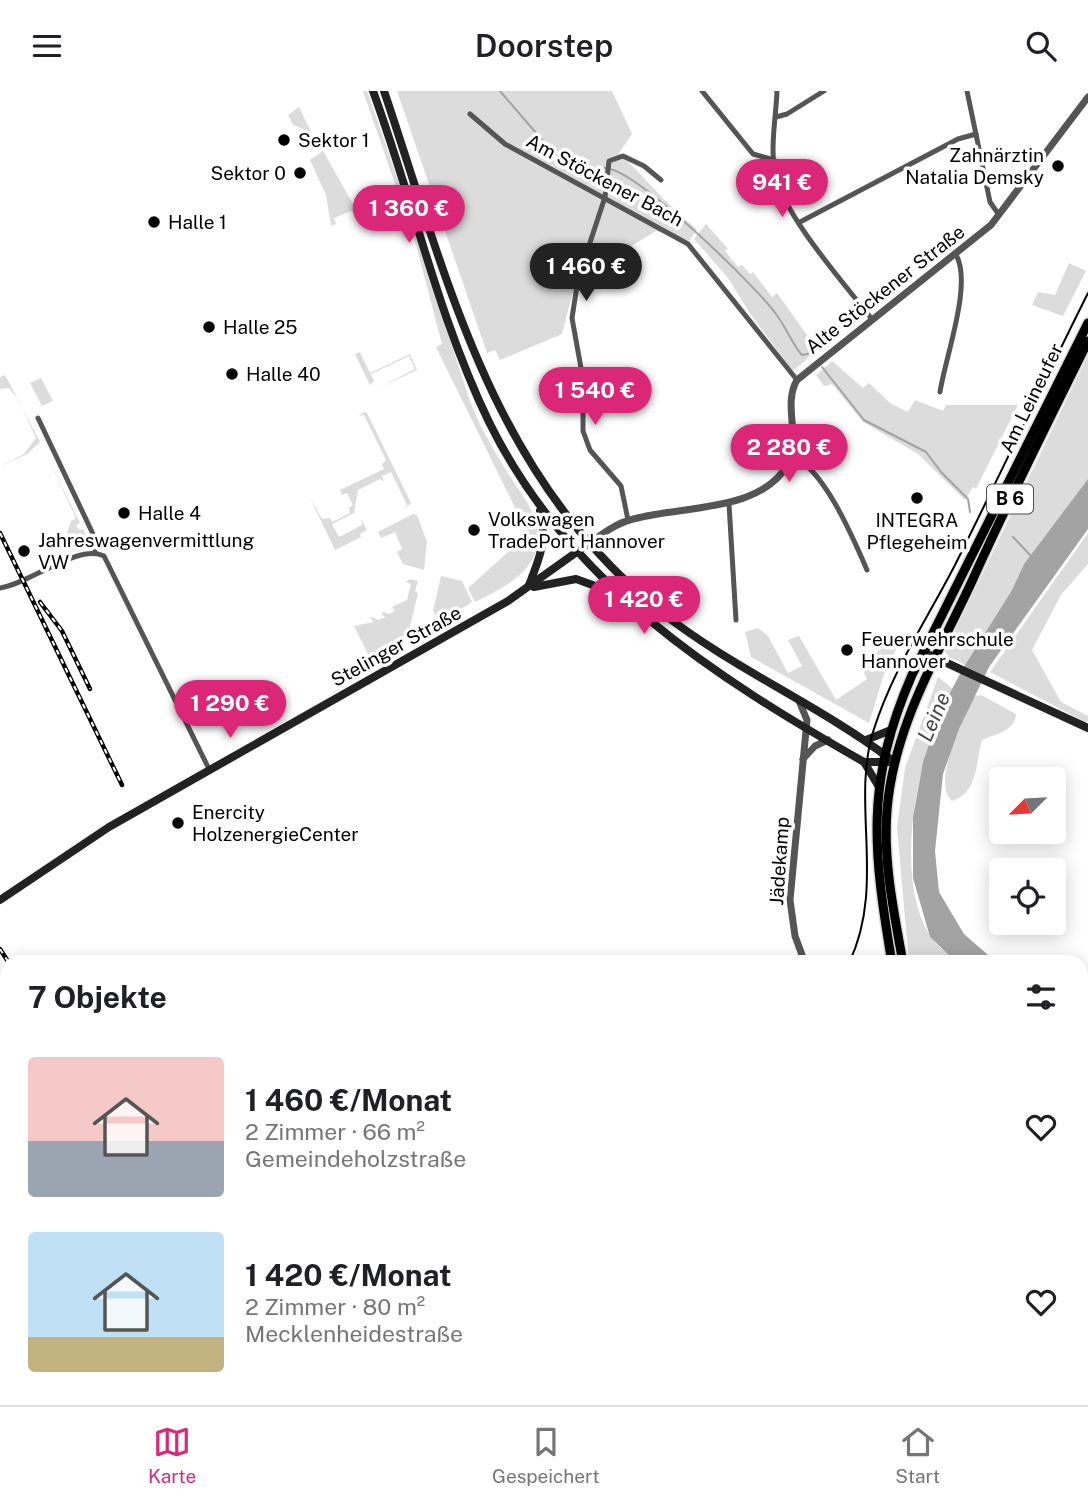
<!DOCTYPE html>
<html lang="de">
<head>
<meta charset="utf-8">
<style>
	body { margin:0; font-family:"Public Sans",sans-serif; background:#f6f6f6; color:#202124; height:100vh; display:flex; flex-direction:column; font-size:26px; white-space:nowrap }
	* { box-sizing:border-box; margin:0 }
	p { font-size:23px; color:#757577 }
	.icon { flex:none; width:38px; height:38px; fill:none; stroke:currentColor; stroke-width:2; stroke-linecap:round; stroke-linejoin:round }
	.map { position:relative; flex:1; overflow:hidden }
	.panel { position:absolute; left:0px; top:864px; width:1088px; height:450px; display:flex; flex-direction:column; background:#fff; border-radius:21px 21px 0 0; box-shadow:0 4px 18px #0003 }
	.panel>* { flex:none }
	.needle { width:46px; rotate:246deg }
	.buttons { position:absolute; left:989px; top:676px; display:grid; gap:14px }
	.buttons a { display:grid; place-items:center; width:77px; height:77px; border-radius:7px; background:#fff; box-shadow:0 4px 18px #0003; font-size:35px }
	.price { position:absolute; translate:-50% -60px; padding:0 16px; border-radius:24px; background:#db2777; color:#fff; font-size:23px; line-height:46px; filter:drop-shadow(0 2px 4px #0008) }
	.price::after { content:''; position:absolute; left:50%; top:42px; width:21px; height:16px; margin-left:-10px; background:inherit; clip-path:polygon(0 0,100% 0,50% 100%) }
	.price.active { background:#222; color:#fff }
	ul { padding:0; list-style:none }
	li { display:flex; align-items:center; gap:21px; height:175px; padding:0 28px }
	li span { display:grid; place-items:center; flex:none; width:196px; height:140px; border-radius:7px; color:#555 }
	li>.icon { margin-inline-start:auto }
	span .icon { width:84px; height:84px; fill:#fffc; stroke-width:1 }
	li b { font-size:30px }
	h2 { display:flex; justify-content:space-between; align-items:center; height:84px; padding:0 28px; font-size:30px }
	header { display:flex; justify-content:space-between; align-items:center; height:91px; padding:0 28px; background:#fff; font-size:32px; font-weight:600 }
	.tab-bar { display:flex; justify-content:space-around; align-items:center; height:98px; border-top:2px solid #e0e0e0; background:#fff; font-size:19px; color:#757577 }
	.tab-bar a { display:grid; justify-items:center; gap:4px }
	.tab-bar .active { color:#db2777 }
	.map>svg:first-child { display:block }
</style>
</head>
<body>
<header><svg class="icon" aria-label="menu" viewBox="0 0 24 24"><path d="M4 6h16M4 12h16M4 18h16"/></svg>Doorstep<svg class="icon" aria-label="search" viewBox="0 0 24 24"><circle cx="10" cy="10" r="6"/><path d="M15 15l6 6"/></svg></header>
<div class="map">
<svg width="1088" height="1314" viewBox="0 0 1088 1314">
	<rect width="100%" height="100%" fill="#fff"/>
	<g fill="#dcdcdc">
		<path d="M363,0H367C403,100 435,203 468,304C477,332 494,359 509,384C520,401 536,420 538,441C541,479 505,496 475,511L468,497L528,443L436,256L442,253L416,154Z"/>
		<path d="M397,0H612L632,43L619,62C646,87 668,116 697,138L689,150L656,140L576,189L562,243L500,269L495,259L487,262Z"/>
		<path d="M299,16L318,55L305,59L300,49L303,38L293,34L288,24Z"/>
		<path d="M323,60L358,122L354,123L351,120L334,127L336,133L331,135L326,104L310,69Z"/>
		<path d="M706,133L728,158L725,160L738,176L742,174L750,183L753,181L772,206L777,202L807,244L806,246L816,260L793,280L753,227L728,187L694,148Z"/>
		<path d="M1069,172L1086,180L1063,225L1032,214L1038,201L1055,204Z"/>
		<path d="M360,261L370,282L410,263L417,279L378,297L415,278L409,265L371,283L374,290L370,294L355,263Z"/>
		<path d="M1088,264V388L1024,473L1012,499L965,574L947,565L945,560Z"/>
		<path d="M832,270L863,297L869,292L890,312L908,321L915,309L943,320L946,314H1018L976,398L973,396L965,409L918,363L863,331L832,293L824,295L816,284Z"/>
		<path d="M5,284L40,351L27,363L0,376L24,363L36,347L19,310L9,297L0,298V286Z"/>
		<path d="M41,287L53,310L42,315L30,292Z"/>
		<path d="M363,321L367,322L411,412L404,418L407,414L391,381L382,385L384,391L380,388L358,399L354,422L332,433L339,446L362,434L361,428L367,439L360,443L361,446L335,459L310,407L322,428L330,427L332,431L350,422L349,417L353,414L347,402L342,404L340,399L384,378L382,373L386,369L364,324L359,325Z"/>
		<path d="M46,363L80,432L76,434L79,439L83,438L86,444L83,452L71,460L64,452L71,430L76,427Z"/>
		<path d="M413,423L417,424L427,451L424,479L403,473L397,461L402,458L395,441L381,447L378,441Z"/>
		<path d="M1088,442V473L1061,504L1032,559L1061,611L1088,625V630L1085,631L990,581Z"/>
		<path d="M441,485L462,490L472,511L440,531L433,520Z"/>
		<path d="M410,488L418,490L415,500L418,503C407,544 412,552 373,573L354,535L374,531L370,527L373,526L378,529L385,526L381,522L384,521L389,523L395,520L392,516L407,509L411,493L406,491Z"/>
		<path d="M758,537L768,545L788,582L802,575L788,549L799,545L836,609L867,588L861,576L871,571L873,574L877,573V561L896,548L900,550L884,583L869,632L751,566L745,541Z"/>
		<path d="M938,586L952,597C919,658 891,781 930,845C937,856 948,862 957,871L909,872L897,737L905,677Z"/>
		<path d="M981,604L1016,623C1015,640 996,643 982,649C975,672 979,701 952,710C931,691 964,627 973,605Z"/>
		<path d="M1082,948H1088V1038L1082,1029Z"/>
		<path d="M0,998L7,1011V1164L0,1156Z"/>
		<path d="M1088,1041V1103L1082,1099V1052Z"/>
		<path d="M1082,1263L1088,1267V1314H1000L995,1307H1082Z"/>
		<path d="M135,1307H210L215,1314H141Z"/>
	</g>
	<g fill="#a3a3a3">
		<path d="M1088,388V438L989,576L959,638L943,683L935,760L939,801L964,843L996,871L957,872L930,846L913,787V726L923,671L941,618L965,574L1012,499L1024,473Z"/>
		<path d="M0,882L7,893V979L0,965Z"/>
		<path d="M212,1307H272L276,1314H217Z"/>
	</g>
	<g fill="none" stroke-linecap="round" stroke-linejoin="round">
		<g stroke="#a3a3a3" stroke-width="2">
			<path d="M500,0L554,63L585,78L606,77"/>
			<path d="M609,78C639,82 756,195 776,223C786,236 792,253 802,264L812,262"/>
			<path d="M822,276L864,329L926,361L941,381L968,408L970,421"/>
			<path d="M1013,446L1031,465"/>
			<path d="M1082,1303L1088,1307"/>
		</g>
		<g stroke="#dbdbdb" stroke-width="12">
			<g id="primary">
				<path d="M892,872C873,759 865,692 912,584L1088,232"/>
				<path d="M903,872C894,821 883,772 887,719C894,634 938,564 973,488C1009,408 1049,329 1088,250"/>
			</g>
		</g>
		<g stroke="#dbdbdb" stroke-width="12">
			<g id="trunk">
				<path d="M824,1307L828,1314"/>
				<path d="M877,1307L879,1314"/>
				<path d="M850,1314L852,1307"/>
				<path d="M860,1314L862,1307"/>
			</g>
		</g>
		<g stroke="#dbdbdb" stroke-width="13">
			<g id="motorway">
				<path d="M0,1164L7,1172"/>
				<path d="M0,1187L7,1195"/>
				<path d="M0,1211L7,1218"/>
				<path d="M86,1307L92,1314"/>
				<path d="M107,1307L112,1314"/>
				<path d="M127,1307L133,1314"/>
			</g>
		</g>
		<g stroke="#555" stroke-width="5">
			<path d="M702,0L753,63L774,69"/>
			<path d="M777,0C776,26 770,56 775,82C783,124 844,192 871,227"/>
			<path d="M967,0L990,111L999,124"/>
			<path d="M470,23L505,53L688,153L797,289"/>
			<path d="M776,26L787,23L824,0"/>
			<path d="M800,131L958,48L976,43"/>
			<path d="M940,301C945,267 974,190 955,162"/>
			<path d="M38,327L93,443L95,460"/>
			<path d="M791,365C823,375 854,449 867,479"/>
			<path d="M729,413L736,529"/>
			<path d="M628,429L621,395L590,359L583,340V288L572,227L578,188L605,106L609,70L623,65L644,75L661,89"/>
			<path d="M0,497C30,493 78,452 104,465L209,678"/>
		</g>
		<g stroke="#555" stroke-width="7">
			<path d="M588,453C601,444 615,433 630,429C678,414 760,423 788,373C802,349 782,314 797,289L991,134L1088,6"/>
			<path d="M799,610L807,629L790,809L795,845L805,872"/>
			<path d="M803,668L815,655L828,649"/>
			<path d="M1082,1119L1088,1123"/>
			<path d="M762,1307V1314"/>
		</g>
		<g stroke="#222" stroke-width="8">
			<path d="M373,0C413,109 438,226 489,331C568,492 713,585 864,671H888"/>
			<path d="M384,0C450,196 492,384 661,521C732,577 817,613 889,667"/>
			<path d="M529,494C539,469 548,448 540,420"/>
			<path d="M534,496L576,488L609,500"/>
			<path d="M923,561L1088,637"/>
			<path d="M866,649L891,639"/>
			<path d="M864,671L879,696"/>
			<path d="M0,809L109,736L508,510L588,453"/>
		</g>
		<use href="#primary" stroke="#000" stroke-width="9"/>
		<use href="#trunk" stroke="#000" stroke-width="9"/>
		<use href="#motorway" stroke="#000" stroke-width="10"/>
		<g stroke="#000" stroke-width="2">
			<path d="M849,872C886,795 851,714 873,641C892,580 926,530 955,474C1000,384 1043,292 1088,202"/>
			<path d="M751,1307V1314"/>
		</g>
		<g stroke="#000" stroke-width="4.5">
			<g id="rail">
				<path d="M0,442L122,694"/>
				<path d="M40,511L62,540L90,598"/>
				<path d="M0,858L9,872"/>
				<path d="M303,1307L307,1314"/>
			</g>
		</g>
		<use href="#rail" stroke="#fff" stroke-width="2" stroke-dasharray="5" stroke-linecap="butt"/>
	</g>
	<g fill="#000" stroke="#fff" stroke-width="2.5">
		<circle cx="284" cy="49" r="7"/>
		<circle cx="1058" cy="75" r="7"/>
		<circle cx="300" cy="82" r="7"/>
		<circle cx="154" cy="131" r="7"/>
		<circle cx="209" cy="236" r="7"/>
		<circle cx="232" cy="283" r="7"/>
		<circle cx="917" cy="407" r="7"/>
		<circle cx="124" cy="422" r="7"/>
		<circle cx="474" cy="439" r="7"/>
		<circle cx="24" cy="460" r="7"/>
		<circle cx="847" cy="559" r="7"/>
		<circle cx="178" cy="732" r="7"/>
	</g>
	<g text-anchor="middle" stroke-width="7" stroke-linejoin="round" paint-order="stroke">
		<rect fill="#fff" stroke="#4c4c4c" stroke-width="2" x="987" y="393.5" width="46" height="29" rx="5"/>
		<g font-size="18" font-weight="bold" fill="#000">
			<text x="1010" y="414">B 6</text>
		</g>
		<g font-size="19" fill="#000" stroke="#fff" text-anchor="start">
			<text x="298" y="56">Sektor 1</text>
			<text x="1044" y="71" text-anchor="end">Zahnärztin<tspan x="1044" dy="22">Natalia Demsky</tspan></text>
			<text x="286" y="89" text-anchor="end">Sektor 0</text>
			<text x="168" y="138">Halle 1</text>
			<text x="223" y="243">Halle 25</text>
			<text x="246" y="290">Halle 40</text>
			<text x="138" y="429">Halle 4</text>
			<text x="488" y="435">Volkswagen<tspan x="488" dy="22">TradePort Hannover</tspan></text>
			<text x="917" y="436" text-anchor="middle">INTEGRA<tspan x="917" dy="22">Pflegeheim</tspan></text>
			<text x="38" y="456">Jahreswagenvermittlung<tspan x="38" dy="22">VW</tspan></text>
			<text x="861" y="555">Feuerwehrschule<tspan x="861" dy="22">Hannover</tspan></text>
			<text x="192" y="728">Enercity<tspan x="192" dy="22">HolzenergieCenter</tspan></text>
		</g>
		<g font-size="19" fill="#000" stroke="#fff">
			<text transform="translate(605 89) rotate(28)" y="7">Am Stöckener Bach</text>
			<text transform="translate(885 198) rotate(-38)" y="7">Alte Stöckener Straße</text>
			<text transform="translate(1031 307) rotate(-64)" y="7">Am Leineufer</text>
			<text transform="translate(396 555) rotate(-29)" y="7">Stelinger Straße</text>
			<text transform="translate(779 770) rotate(-86)" y="7">Jädekamp</text>
		</g>
		<g font-size="21" font-style="italic" fill="#444" stroke="#fff">
			<text transform="translate(934 626) rotate(-67)" y="7">Leine</text>
		</g>
	</g>
</svg>
<div class="buttons">
<a><svg class="needle" viewBox="-14 -14 28 28"><path d="M0-13l5 13h-10z" fill="#e53935"/><path d="M0 13l5-13h-10z" fill="#757577"/></svg></a>
<a><svg class="icon" aria-label="locate" viewBox="0 0 24 24"><circle cx="12" cy="12" r="6"/><path d="M12 2v4M12 18v4M2 12h4M18 12h4"/></svg></a>
</div>
<b class="price" style="left:782px;top:128px">941 €</b>
<b class="price" style="left:409px;top:154px">1 360 €</b>
<b class="price active" style="left:586px;top:212px">1 460 €</b>
<b class="price" style="left:595px;top:336px">1 540 €</b>
<b class="price" style="left:789px;top:393px">2 280 €</b>
<b class="price" style="left:644px;top:545px">1 420 €</b>
<b class="price" style="left:230px;top:649px">1 290 €</b>
<section class="panel">
<h2>7 Objekte<svg class="icon" aria-label="filters" viewBox="0 0 24 24"><path d="M4 7h16M4 17h16"/><circle cx="9" cy="7" r="2"/><circle cx="15" cy="17" r="2"/></svg></h2>
<ul>
<li><span style="background:linear-gradient(#f6c9c9 60%,#9aa5b1 0)"><svg class="icon" aria-label="home" viewBox="0 0 24 24"><path d="M3 11l9-7 9 7M6 9v11h12V9"/></svg></span><div><b>1 460 €/Monat</b><p>2 Zimmer · 66 m²</p><p>Gemeindeholzstraße</p></div><svg class="icon" aria-label="heart" viewBox="0 0 24 24"><path d="M12 20l-8-8c-3-5 5-10 8-4 3-6 11-1 8 4z"/></svg></li>
<li><span style="background:linear-gradient(#bfe0f5 75%,#c2b280 0)"><svg class="icon" aria-label="home" viewBox="0 0 24 24"><path d="M3 11l9-7 9 7M6 9v11h12V9"/></svg></span><div><b>1 420 €/Monat</b><p>2 Zimmer · 80 m²</p><p>Mecklenheidestraße</p></div><svg class="icon" aria-label="heart" viewBox="0 0 24 24"><path d="M12 20l-8-8c-3-5 5-10 8-4 3-6 11-1 8 4z"/></svg></li>
</ul>
</section>
</div>
<nav class="tab-bar">
<a class="active"><svg class="icon" aria-label="map" viewBox="0 0 24 24"><path d="M3 6l6-2 6 2 6-2v14l-6 2-6-2-6 2zM9 4v14M15 6v14"/></svg>Karte</a>
<a><svg class="icon" aria-label="saved" viewBox="0 0 24 24"><path d="M7 4h10v16l-5-4-5 4z"/></svg>Gespeichert</a>
<a><svg class="icon" aria-label="home" viewBox="0 0 24 24"><path d="M3 11l9-7 9 7M6 9v11h12V9"/></svg>Start</a>
</nav>
</body>
</html>
